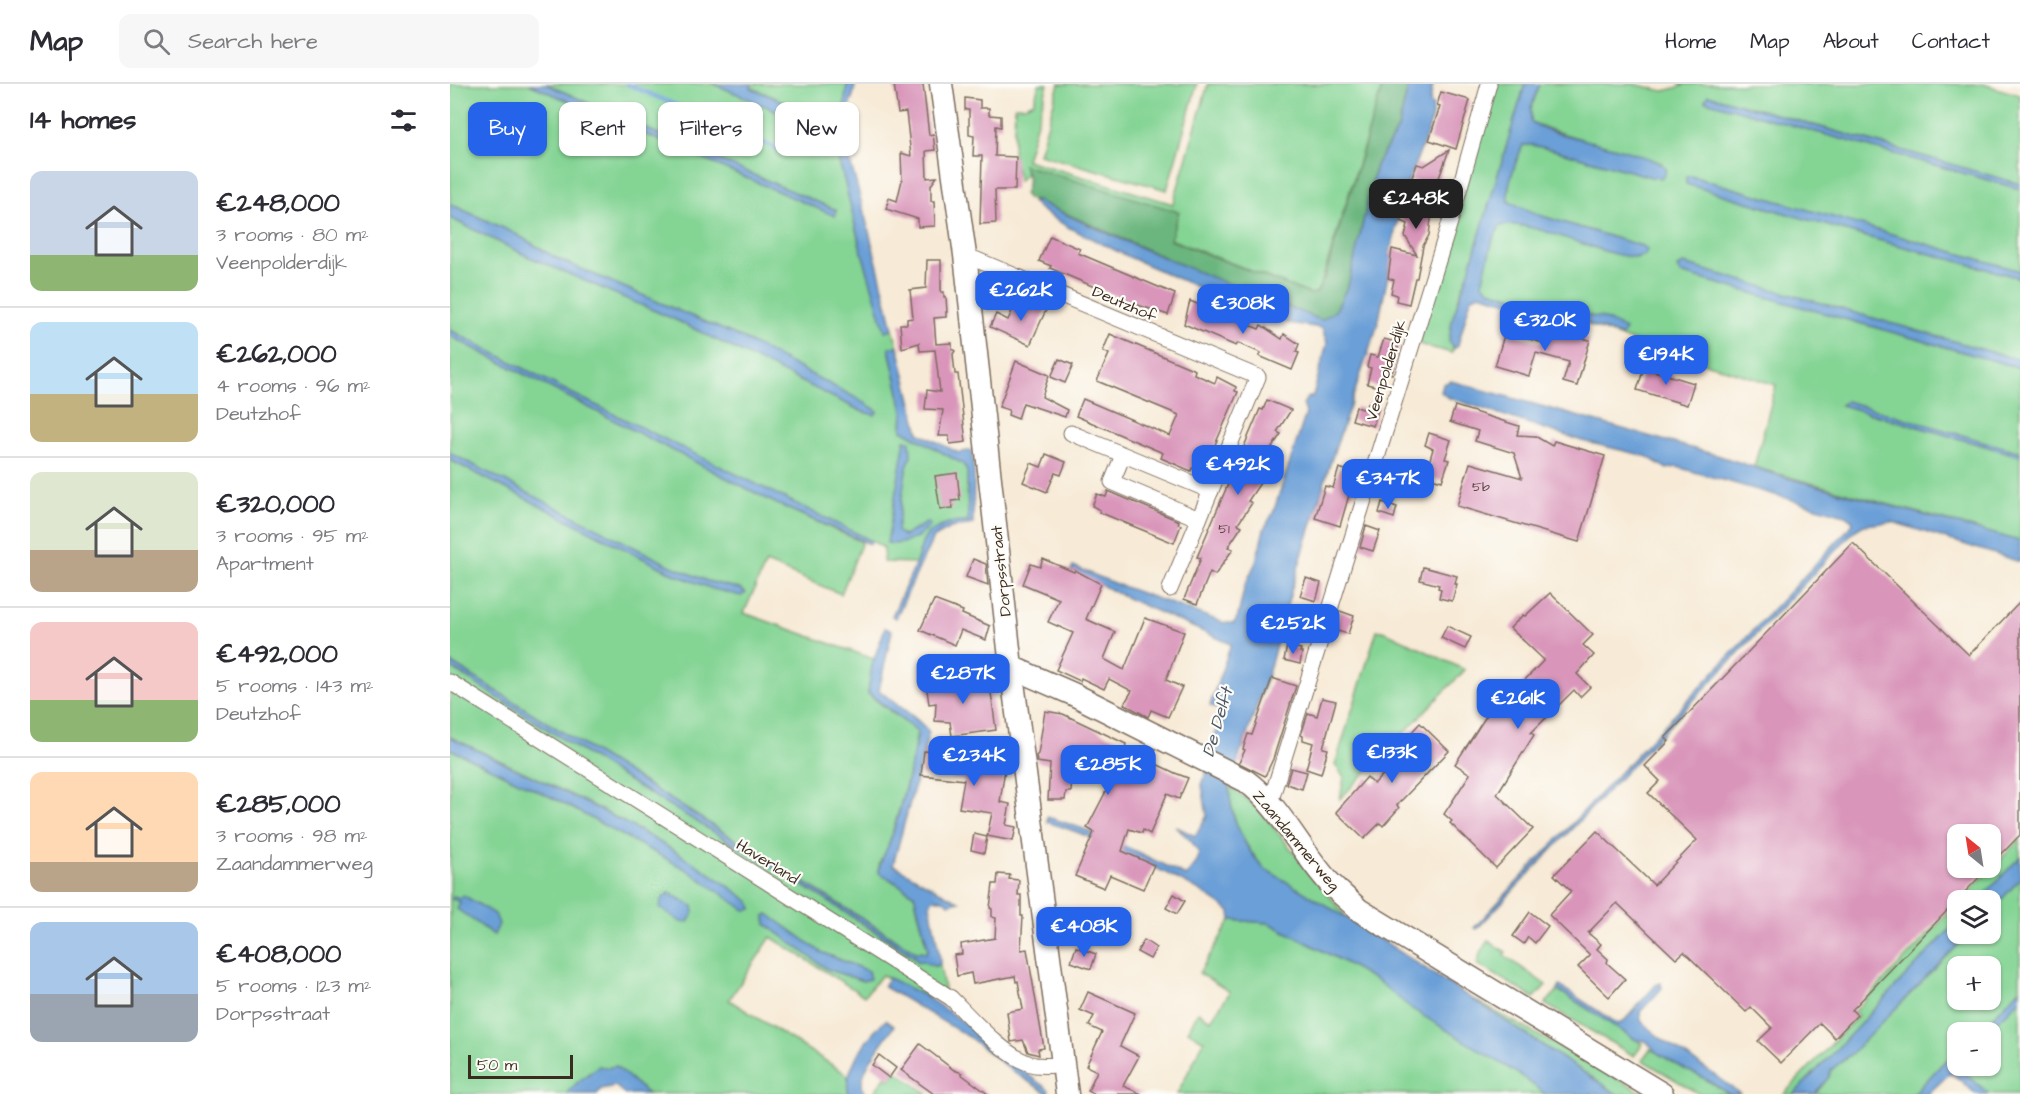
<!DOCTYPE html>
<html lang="en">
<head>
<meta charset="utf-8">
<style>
	body { margin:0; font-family:"Architects Daughter",sans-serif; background:#f7f7f7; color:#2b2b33; height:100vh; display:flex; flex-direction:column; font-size:22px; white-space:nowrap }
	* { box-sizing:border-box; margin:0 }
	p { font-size:20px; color:#7c7c81 }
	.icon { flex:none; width:33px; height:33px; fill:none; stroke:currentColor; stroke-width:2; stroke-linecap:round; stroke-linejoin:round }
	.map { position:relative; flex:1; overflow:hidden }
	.side { display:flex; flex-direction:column; background:#fff; width:450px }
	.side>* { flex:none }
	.top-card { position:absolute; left:18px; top:18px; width:570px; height:54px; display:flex; gap:12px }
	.needle { width:39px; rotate:330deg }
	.controls { position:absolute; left:1497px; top:740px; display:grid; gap:12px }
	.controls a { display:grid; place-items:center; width:54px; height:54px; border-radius:12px; background:#fff; box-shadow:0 2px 4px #0004; font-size:30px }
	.scale { position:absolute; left:18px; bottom:15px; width:105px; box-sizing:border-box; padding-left:6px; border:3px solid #3b2a1e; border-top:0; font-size:16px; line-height:21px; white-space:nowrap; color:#3b2a1e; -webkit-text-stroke:4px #fdfcf7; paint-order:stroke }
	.price { position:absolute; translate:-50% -51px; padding:0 14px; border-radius:12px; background:#2563eb; color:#fff; font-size:20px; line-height:39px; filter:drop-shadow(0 2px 3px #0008) }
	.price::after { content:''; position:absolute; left:50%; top:36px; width:18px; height:14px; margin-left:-9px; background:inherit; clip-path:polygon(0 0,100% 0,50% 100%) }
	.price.on { background:#222; color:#fff }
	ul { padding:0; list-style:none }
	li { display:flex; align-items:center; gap:18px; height:150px; padding:0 30px }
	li+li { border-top:2px solid #e1e1e2 }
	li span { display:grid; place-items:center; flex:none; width:168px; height:120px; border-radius:12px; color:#555 }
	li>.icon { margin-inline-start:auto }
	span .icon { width:72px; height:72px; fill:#fffc; stroke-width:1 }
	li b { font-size:26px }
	h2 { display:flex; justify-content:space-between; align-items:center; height:72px; padding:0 30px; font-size:26px }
	.chip { padding:0 21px; border-radius:12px; background:#fff; box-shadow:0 2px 4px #0004; font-size:21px; line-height:54px }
	.chip.on { background:#2563eb; color:#fff }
	header { display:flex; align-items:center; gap:36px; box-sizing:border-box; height:84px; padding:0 30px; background:#fff; border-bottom:2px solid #e1e1e2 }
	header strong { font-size:28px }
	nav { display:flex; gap:33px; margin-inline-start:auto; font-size:21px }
	.search { width:420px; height:54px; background:#f7f7f7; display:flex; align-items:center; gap:15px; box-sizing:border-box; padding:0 21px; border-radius:12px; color:#7c7c81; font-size:22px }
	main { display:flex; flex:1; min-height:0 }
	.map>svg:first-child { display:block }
</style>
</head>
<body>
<header>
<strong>Map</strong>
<div class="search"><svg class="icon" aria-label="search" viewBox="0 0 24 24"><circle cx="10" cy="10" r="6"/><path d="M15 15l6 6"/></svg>Search here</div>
<nav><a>Home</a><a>Map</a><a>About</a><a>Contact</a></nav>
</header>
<main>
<section class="side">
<h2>14 homes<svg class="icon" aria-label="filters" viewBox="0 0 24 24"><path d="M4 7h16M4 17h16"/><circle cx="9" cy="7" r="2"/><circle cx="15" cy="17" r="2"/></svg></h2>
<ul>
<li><span style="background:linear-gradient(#c9d6e8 70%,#8fb573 0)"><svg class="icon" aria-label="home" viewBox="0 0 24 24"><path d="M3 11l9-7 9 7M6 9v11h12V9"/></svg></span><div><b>€248,000</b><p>3 rooms · 80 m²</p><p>Veenpolderdijk</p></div></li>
<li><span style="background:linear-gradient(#bfe0f5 60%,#c2b280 0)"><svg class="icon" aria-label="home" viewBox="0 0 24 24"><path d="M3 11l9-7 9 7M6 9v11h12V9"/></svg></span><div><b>€262,000</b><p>4 rooms · 96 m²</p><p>Deutzhof</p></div></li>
<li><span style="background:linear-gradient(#dfe7d0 65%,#b9a48a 0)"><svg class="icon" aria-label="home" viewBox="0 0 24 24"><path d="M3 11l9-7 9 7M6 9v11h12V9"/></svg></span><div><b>€320,000</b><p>3 rooms · 95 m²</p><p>Apartment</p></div></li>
<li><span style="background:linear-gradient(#f6c9c9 65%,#8fb573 0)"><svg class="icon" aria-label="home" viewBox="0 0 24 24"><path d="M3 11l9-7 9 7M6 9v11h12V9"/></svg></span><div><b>€492,000</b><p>5 rooms · 143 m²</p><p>Deutzhof</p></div></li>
<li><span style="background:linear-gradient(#ffd9b3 75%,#b9a48a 0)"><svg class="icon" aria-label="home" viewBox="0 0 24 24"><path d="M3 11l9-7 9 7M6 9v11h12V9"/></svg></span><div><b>€285,000</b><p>3 rooms · 98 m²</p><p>Zaandammerweg</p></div></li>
<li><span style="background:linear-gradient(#a9c7e8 60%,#9aa5b1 0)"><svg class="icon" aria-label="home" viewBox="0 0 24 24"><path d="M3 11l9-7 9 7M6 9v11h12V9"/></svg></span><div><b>€408,000</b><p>5 rooms · 123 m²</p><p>Dorpsstraat</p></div></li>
</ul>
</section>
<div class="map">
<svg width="1570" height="1010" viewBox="0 0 1570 1010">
	<rect width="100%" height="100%" fill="#fdfcf7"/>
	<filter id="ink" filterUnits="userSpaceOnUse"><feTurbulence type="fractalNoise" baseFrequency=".0167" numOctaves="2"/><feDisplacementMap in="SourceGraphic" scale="12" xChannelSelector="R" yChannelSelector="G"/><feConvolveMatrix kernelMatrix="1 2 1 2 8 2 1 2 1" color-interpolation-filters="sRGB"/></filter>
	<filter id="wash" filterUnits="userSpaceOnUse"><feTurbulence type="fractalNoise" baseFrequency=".008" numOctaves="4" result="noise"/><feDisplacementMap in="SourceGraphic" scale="24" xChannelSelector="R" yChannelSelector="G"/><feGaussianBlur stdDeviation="1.35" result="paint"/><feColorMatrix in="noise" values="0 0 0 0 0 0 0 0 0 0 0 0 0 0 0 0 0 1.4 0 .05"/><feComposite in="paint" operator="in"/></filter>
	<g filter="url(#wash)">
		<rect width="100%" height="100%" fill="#f7ead6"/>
		<g fill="#84d494" stroke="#607f59" stroke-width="1.5" fill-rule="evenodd">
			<path d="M0,0H79L385,132L386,126L192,43L96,0H264L381,50L395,99L410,162L436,246L443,245L448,262L439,265L453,327L452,346L513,380L517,387L518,438L498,439L473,457L466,479L433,478L434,464L422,457L121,309L0,246V134L77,172L226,236L413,328L408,315L290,253L108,175L64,149L0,120Z"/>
			<path d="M302,0H397L394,25L386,36L380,37L300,3Z"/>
			<path d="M589,0H598L576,76L723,120L758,0H933L870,203L866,209L860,210L720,155L728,128L574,81L576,90L568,97L563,67L565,22H575L584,18Z"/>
			<path d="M609,0H747L717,106L589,70Z"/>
			<path d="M1044,0H1075L1018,190L1008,215L999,257L1003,264L1002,269L968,260Z"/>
			<path d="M1090,0H1184L1214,7L1233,2L1230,0H1533L1570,11V100L1259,11L1255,16L1570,105V187L1241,92L1236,94V100L1406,150L1570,194V276L1234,180L1227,183L1231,189L1570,284V368L1396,318L1391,321L1570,372V457L1304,383L1326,301L1176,255L1128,237L1172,252L1153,234L1121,229L1039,206L1032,199L1043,155L1050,142C1073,135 1132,159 1156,167C1166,170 1177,172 1188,174L1192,162L1092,132L1059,118C1055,103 1067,75 1073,61H1082L1104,66L1201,93L1212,79C1169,63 1123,56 1081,38V24Z"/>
			<path d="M0,252L327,420L412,458L391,510L316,479L294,529L424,575L418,610L467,648L461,682L448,729L436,770L430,777L428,788L464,810L474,853L478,865L476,869L471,867L468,869L0,578V376L226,491L263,505H290L257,497L219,481L0,369Z"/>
			<path d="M927,546L936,548L1015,586L890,715L894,693L885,681Z"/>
			<path d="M0,583L169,691L373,814L464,873L468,878L472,877L484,882L490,881L495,911L475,912L432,891L414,912L321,853L279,916L398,991V1005L399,1010H198L166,982L141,987L116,1010H0V665L107,716L238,786L295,825H302L300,818C209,748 103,702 0,653ZM318,830L371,868L418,887L413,897L377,885L316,840L315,832Z"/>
			<path d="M779,702L796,714L812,729L898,835L815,785C794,763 780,733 779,702Z"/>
			<path d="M1570,755V773L1529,816H1511Z"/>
			<path d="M1570,795V905L1528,948H1508V981H1540V948H1537L1570,916V1010H1539L1499,975L1493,979L1464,1010H1365L1379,993L1381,986L1402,969L1520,849H1540L1541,827ZM1508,882H1540V915H1508Z"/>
			<path d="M1507,820V838L1344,1010H1334L1408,932L1404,928Z"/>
			<path d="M781,836L819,839L894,878L930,899L1070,991L1095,1010H727L754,957L738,947L748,928L761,936L780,908L749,889Z"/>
			<path d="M1038,857L1056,868L1054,871L1096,901L1084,914L1027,880L1031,867Z"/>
			<path d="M1108,906L1193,960L1184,972L1095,920Z"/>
			<path d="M1023,915L1195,1010H1167Z"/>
			<path d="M1200,965L1231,981L1237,986L1252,993L1279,1010H1249L1192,976Z"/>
			<path d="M446,987L478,1010H423L435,993L440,995Z"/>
		</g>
		<path fill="#6bb67e" stroke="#53704e" stroke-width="1.5" d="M933,0H959L948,45L926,81L899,199L886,226L872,236L764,195L587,117L578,115L574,110C578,101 579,90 573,81L729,128L720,156L860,210L866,209L874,195Z"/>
		<g fill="#6a9fd7" stroke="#52647a" stroke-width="1.5">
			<path d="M79,0H96L192,43L386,126L385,132Z"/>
			<path d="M264,0H302L301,4L380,37L386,36L394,24L397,0H405C405,15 393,31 394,44C395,63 401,80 406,98C419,147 432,196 443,245L435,247L410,162L395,99L381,50Z"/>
			<path d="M959,0H983L980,18L983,22C982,46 966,74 958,98C950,122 946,147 939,171L942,172L928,240L881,377L842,504L818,590L779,702C780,733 793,763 815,785L909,841L1167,1010H1095L1070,991L962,925L930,899L894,878L819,839L781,836L780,828C760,811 735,799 712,787C674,768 637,750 597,738V733C646,747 691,769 736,792L747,778L749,769L742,758L725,742L745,752L757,732L752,701L756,689L758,668L773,628L760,621L781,560L679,515L621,486L623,482L666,500L775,539H784L788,532L795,501L806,478L814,445L823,429L856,329L853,320L857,314L863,312L877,259L872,244L838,239L772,214L679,173L618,143L592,127L582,118L587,117C680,161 775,200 872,236L886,226L899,199L926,81L948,45Z"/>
			<path d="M1075,0H1090L1081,24V38C1089,42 1098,46 1107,49C1129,55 1203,70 1216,84L1215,90L1211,94L1201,93L1104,66L1082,61H1073C1067,75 1055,103 1059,118L1092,132L1192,162L1197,166L1195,171C1171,184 1084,132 1050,142L1043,155L1032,199L1039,206L1121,229L1153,234L1175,245L1172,252L1128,237L1029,210L1021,214L1008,261L1004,265L999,257L1002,235L1018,190Z"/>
			<path d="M1258,11L1570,100V105L1255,17Z"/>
			<path d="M1241,92L1570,187V194L1406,150L1236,100V93Z"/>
			<path d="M0,120L64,149L108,175L290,253L408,315L428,327L425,331L413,328L226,236L77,172L0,134Z"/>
			<path d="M1234,180L1570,276V284L1230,189L1227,183Z"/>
			<path d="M0,246L121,309L422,457L420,460L327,420L0,252Z"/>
			<path d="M448,262L469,349L509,369L522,366L524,389L523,440L500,444L483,454L446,534L442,532L466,479L473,457L478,449L498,439L518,438L517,387L513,380L452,346L453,327L439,264Z"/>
			<path d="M1001,297L1270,372L1331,392L1570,457V478L1443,438L1414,441L1404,447L1027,845L1024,844L1403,440L1402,436L1395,431L1227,383L1217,385L1196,372L1132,357L997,313L991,308L993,300Z"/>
			<path d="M1396,317L1570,368V372L1391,321Z"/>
			<path d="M455,356L460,357L461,372L456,387L447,447L454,452L478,438L480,441C472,454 451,462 437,459Z"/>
			<path d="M0,369L219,481L257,497L290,505L296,509L291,512L263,505L226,491L0,376Z"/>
			<path d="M435,544L442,547L429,606C445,621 465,630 479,648L443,781L500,813L509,817L499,820L492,815H483L480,821L490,874V881L484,882L472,877L468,878L464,872L373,814L169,691L0,583V578L467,869L471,867L476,869L478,865L464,810L428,788C430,776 437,767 441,754C452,721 460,687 467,653V647L418,609L422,581Z"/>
			<path d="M0,653C102,703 209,748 300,818L302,825L295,826L237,786L107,716L0,665Z"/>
			<path d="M1570,773V795L1541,827L1540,816H1529Z"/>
			<path d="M219,809L243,822L244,828L238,838H231L210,824L211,816Z"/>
			<path d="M13,811L45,830L49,840L44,851L7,825L10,818L2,815L4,812L9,814Z"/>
			<path d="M318,830L371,868L418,887L420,895L413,897L377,885L316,840L315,832Z"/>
			<path d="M1507,838L1508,849H1520L1402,969L1381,986L1379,993L1365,1010H1344Z"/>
			<path d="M439,894L475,912L512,937L544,966L599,1006L598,1010L562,987L519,953L433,902Z"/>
			<path d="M1211,899L1212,904L1190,928L1191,937C1220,966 1259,983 1290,1010H1279L1252,993L1236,986L1207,969L1196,957L1186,956L1108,906L1110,902L1168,940L1173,938L1206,901Z"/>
			<path d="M1570,905V916L1537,948H1528Z"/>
			<path d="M436,936L444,942C435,956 399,998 417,1010H399C391,988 420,949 436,936Z"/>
			<path d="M1499,975L1539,1010H1526L1504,991L1499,990L1478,1010H1464L1493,979Z"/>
			<path d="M149,982L157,984L166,982L198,1010H175L165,1002L151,1005L147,1010H116L129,997Z"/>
		</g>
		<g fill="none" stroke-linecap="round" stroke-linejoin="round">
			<path stroke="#6a9fd7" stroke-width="4.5" d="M177,0L332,67"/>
		</g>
		<g id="blocks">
			<g fill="#d995ba">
				<path d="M444,0H473L479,51L483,50L485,66L476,67L477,94L487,93L481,101V117H484L485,142L468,143V135L436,125L439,114L447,117L452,96L451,69L461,72L456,28L448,29Z"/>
				<path d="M991,8L1020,16L1006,65L979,56L990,22L987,21Z"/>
				<path d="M515,14L530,16V24H539V31L551,32V43L546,42L545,72L566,73L565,106H545L546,139L530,140L532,72H523L524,52L519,51V26H515Z"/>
				<path d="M999,66L984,108L992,110L986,128L982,127L979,151L973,162L967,194H965L959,220L946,217L947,211L941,209L944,196L938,194L942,165L967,171L955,152L958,140L951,137L956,121L968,125L975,101L961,96L967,80L974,82Z"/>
				<path d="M600,152L630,165L628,169L725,210L718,231L682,219L600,184L601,182L589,177Z"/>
				<path d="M477,176H491V208H494V213H496L497,228H496V233L484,234L486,260L502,259V265L505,267L503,270L505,290H508L516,358L500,360L499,352H489L493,326L475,325L477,306L490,308L485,266L470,267L469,259L452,264L450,240H457V235L463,234L460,206L476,204Z"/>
				<path d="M568,214L596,226L580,261L540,243L546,230L558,236Z"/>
				<path d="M740,217L809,245L811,241L832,255L834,250L849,260L846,268L849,269L842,286L809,272L811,269L788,259L786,262L734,240Z"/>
				<path d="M1104,238L1129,245L1126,253L1140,256L1127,302L1113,298L1119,278L1086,269L1079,292L1045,282L1055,248L1097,260Z"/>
				<path d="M660,250L745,286L744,290L765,299L767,293L786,303L785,307L788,308L754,386L752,385L750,388L742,384L741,387L711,374L713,369L626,332L633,315L720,352L729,331L647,297L659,270L653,267Z"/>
				<path d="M934,255L949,259L942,290L936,288L932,304L917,300L921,284L917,283L920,271L928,273Z"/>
				<path d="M609,275L623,281L615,299L601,293Z"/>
				<path d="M566,277L599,291L592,313L617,326L615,333L573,319L568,335L558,331L559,326L549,323Z"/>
				<path d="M1194,284L1244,299L1237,321L1187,306Z"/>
				<path d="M817,316L841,326L827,348L831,350L817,371L822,373L807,394L812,396L798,417L802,419L788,440L792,442L778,463L783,465L765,491L760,488L747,520L734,515L751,474L747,473L810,325L813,326Z"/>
				<path d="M918,319L929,323L923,342L902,336L906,323L916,326Z"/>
				<path d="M1005,322L1069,342L1067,351L1085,352L1102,362L1104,357L1155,372L1129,458L1007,422L1020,379L1072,394L1064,369L1025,357L1028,347L1000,338Z"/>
				<path d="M979,349L1001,356L995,375L999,376L992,397L975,392L983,365L975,361Z"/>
				<path d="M596,370L616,378L611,391L605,389L597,408L573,398L581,379L591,383Z"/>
				<path d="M889,384L908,390L902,412L899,411L890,442L865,434L875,402L883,404Z"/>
				<path d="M507,389L510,416L502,417L503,424L490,425L485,392Z"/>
				<path d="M658,407L729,437L728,440L731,441L724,459L649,428L650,426L642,422L647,410L656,413Z"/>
				<path d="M932,418L947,423L944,434L929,429Z"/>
				<path d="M916,442L930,447L923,467L910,463Z"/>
				<path d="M1403,459L1519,571L1570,518V751L1540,782V750H1508V783H1539L1402,926L1407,931L1385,954L1370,939L1331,979L1308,957L1322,944L1301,923L1296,928L1234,868L1226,875L1167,819L1138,849L1151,860L1147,865L1158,875L1157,879L1175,895L1159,913L1128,883L1140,871L1099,831L1121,807L1104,791L1147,747L1204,801L1247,756L1198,709L1210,697L1195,682L1219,657L1215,654Z"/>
				<path d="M523,475L536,480L538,501L516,493Z"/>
				<path d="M593,475L624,488L625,486L651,500L636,535L665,548L654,575L674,586L695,534L734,548L716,596L732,603L718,633L701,626L698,633L674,620L682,607L659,595L654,605L631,594L630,597L606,586L623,549L598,538L609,515L573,500L581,480L590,483Z"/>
				<path d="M973,483L1007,492L1005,500H1007L1002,517L989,514L991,505L988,504L989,501L970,496Z"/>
				<path d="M856,494L871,499L866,517L850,512Z"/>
				<path d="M1100,509L1143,551L1133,561L1144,571L1127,590L1140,603L1130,613L1124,606L1081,649L1084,651L1047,710L1083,745L1046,784L1000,739L1002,737L994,730L1020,690L1005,680L1042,623L1046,626L1094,576L1060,544L1073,531L1075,532Z"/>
				<path d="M484,516L513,527L512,530L540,542L536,556L511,546L505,561L470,546Z"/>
				<path d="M890,527L904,532L898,550L884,546Z"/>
				<path d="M997,542L1021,553L1015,565L991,554Z"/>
				<path d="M837,562L851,565L850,568H852L850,580L834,576Z"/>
				<path d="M523,592L524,596L539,594L546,646L502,652L500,638L485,637L486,619L479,620L476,599Z"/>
				<path d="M822,594L846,602L823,675L815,692L789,679L795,666L793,665L798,650L802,651Z"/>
				<path d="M872,614L886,617L873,664L878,665L871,690L856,685L863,659L853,656V652L851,651L858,629L867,632Z"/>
				<path d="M595,627L613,630L676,660L675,665L725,689L738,694L729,715L717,710L700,750L693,746L692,749L679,745L672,767L704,781L693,805L660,791L654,804L625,792L644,748L637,744L670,680L644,667L640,676L628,671L627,680H623L621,708H616L615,716H598L600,680L587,678L586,672L588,670Z"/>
				<path d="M970,639L999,667L947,721L949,724L933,742L930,739L914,755L886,728L917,693L924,700L964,658L958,652Z"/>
				<path d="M474,667L536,674V682L555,685L550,718L560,720L556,741L566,743L563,757L537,752L542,729L509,724L514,696L471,691Z"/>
				<path d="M841,684L857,688L852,705L836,700Z"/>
				<path d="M524,750L537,753L534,769L521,766Z"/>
				<path d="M548,790L560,791L559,795L569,796L568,811H571V832H573L571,866L577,865L594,964L588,965L589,971L578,968L573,956L561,958L557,928L573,925L568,897L566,898L565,892L523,900L521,889L507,892L504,871L512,870L511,860L545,854L546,834L542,833V825L540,824L543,800H547Z"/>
				<path d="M724,810L735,817L727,830L716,824Z"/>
				<path d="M618,826L637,831L631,851L620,848L615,837Z"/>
				<path d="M1080,828L1098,842L1085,859L1078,853L1074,860L1063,852Z"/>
				<path d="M694,856L706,864L700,875L687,868Z"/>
				<path d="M626,863L646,870L641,885L621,878Z"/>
				<path d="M638,908L685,929L670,962L689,972L673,1002L692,1010H644L638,1007L647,987L636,982L652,948L639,942L644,932L630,926Z"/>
				<path d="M470,960L504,986L512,989L511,990L538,1010H484L451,986Z"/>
				<path d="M429,971L446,984L439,994L422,981Z"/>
			</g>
		</g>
	</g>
	<g filter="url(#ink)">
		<use href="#blocks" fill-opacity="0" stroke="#7d6d5e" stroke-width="1.5"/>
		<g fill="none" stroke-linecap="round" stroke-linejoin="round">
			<g stroke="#7d6d5e" stroke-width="17">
				<g id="street">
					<path d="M515,171L808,293L720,505"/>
					<path d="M621,349L761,407"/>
					<path d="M673,371L662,398L749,435"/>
					<path d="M0,598L501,914C521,934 557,976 585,981C594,982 604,981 613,981"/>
					<path d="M820,719L1000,138L1039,0"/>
				</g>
			</g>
			<g stroke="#7d6d5e" stroke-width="25">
				<g id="secondary">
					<path d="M491,0L515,171L561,583L617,1010"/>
					<path d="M561,583L623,610L796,697C831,723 849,765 878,797C887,807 899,816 909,826L1212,1010"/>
				</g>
			</g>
			<use href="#street" stroke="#fff" stroke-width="15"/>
			<use href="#secondary" stroke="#fff" stroke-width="22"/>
		</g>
	</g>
	<g text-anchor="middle" stroke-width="4.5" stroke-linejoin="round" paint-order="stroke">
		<g font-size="14" fill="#624545">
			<text x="1031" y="407">5b</text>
			<text x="774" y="449">51</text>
		</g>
		<g font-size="16" fill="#3b2a1e" stroke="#fdfcf7">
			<text transform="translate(675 219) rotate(23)" y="6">Deutzhof</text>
			<text transform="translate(935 286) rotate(-73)" y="6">Veenpolderdijk</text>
			<text transform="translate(550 487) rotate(-96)" y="6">Dorpsstraat</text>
			<text transform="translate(847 756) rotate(50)" y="6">Zaandammerweg</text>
			<text transform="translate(318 777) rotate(32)" y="6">Haverland</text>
		</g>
		<g font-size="18" font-style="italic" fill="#4e5968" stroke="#fdfcf7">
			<text transform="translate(767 638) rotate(-74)" y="6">De Delft</text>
		</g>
	</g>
</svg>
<div class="controls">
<a><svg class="needle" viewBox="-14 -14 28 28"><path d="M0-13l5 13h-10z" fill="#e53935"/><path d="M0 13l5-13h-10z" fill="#7c7c81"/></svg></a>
<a><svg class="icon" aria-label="layers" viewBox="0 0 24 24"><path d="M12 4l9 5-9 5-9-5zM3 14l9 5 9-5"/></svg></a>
<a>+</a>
<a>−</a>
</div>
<div class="scale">50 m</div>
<b class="price on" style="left:966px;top:146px">€248K</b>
<b class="price" style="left:571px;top:238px">€262K</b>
<b class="price" style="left:793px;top:251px">€308K</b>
<b class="price" style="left:1095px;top:268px">€320K</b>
<b class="price" style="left:1216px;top:302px">€194K</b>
<b class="price" style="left:788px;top:412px">€492K</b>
<b class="price" style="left:938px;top:426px">€347K</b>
<b class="price" style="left:843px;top:571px">€252K</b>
<b class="price" style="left:513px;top:621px">€287K</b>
<b class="price" style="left:1068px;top:646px">€261K</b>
<b class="price" style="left:942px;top:700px">€133K</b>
<b class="price" style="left:524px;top:703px">€234K</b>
<b class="price" style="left:658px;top:712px">€285K</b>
<b class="price" style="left:634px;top:874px">€408K</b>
<div class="top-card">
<a class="chip on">Buy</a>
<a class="chip">Rent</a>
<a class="chip">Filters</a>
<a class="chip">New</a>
</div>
</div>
</main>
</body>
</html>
